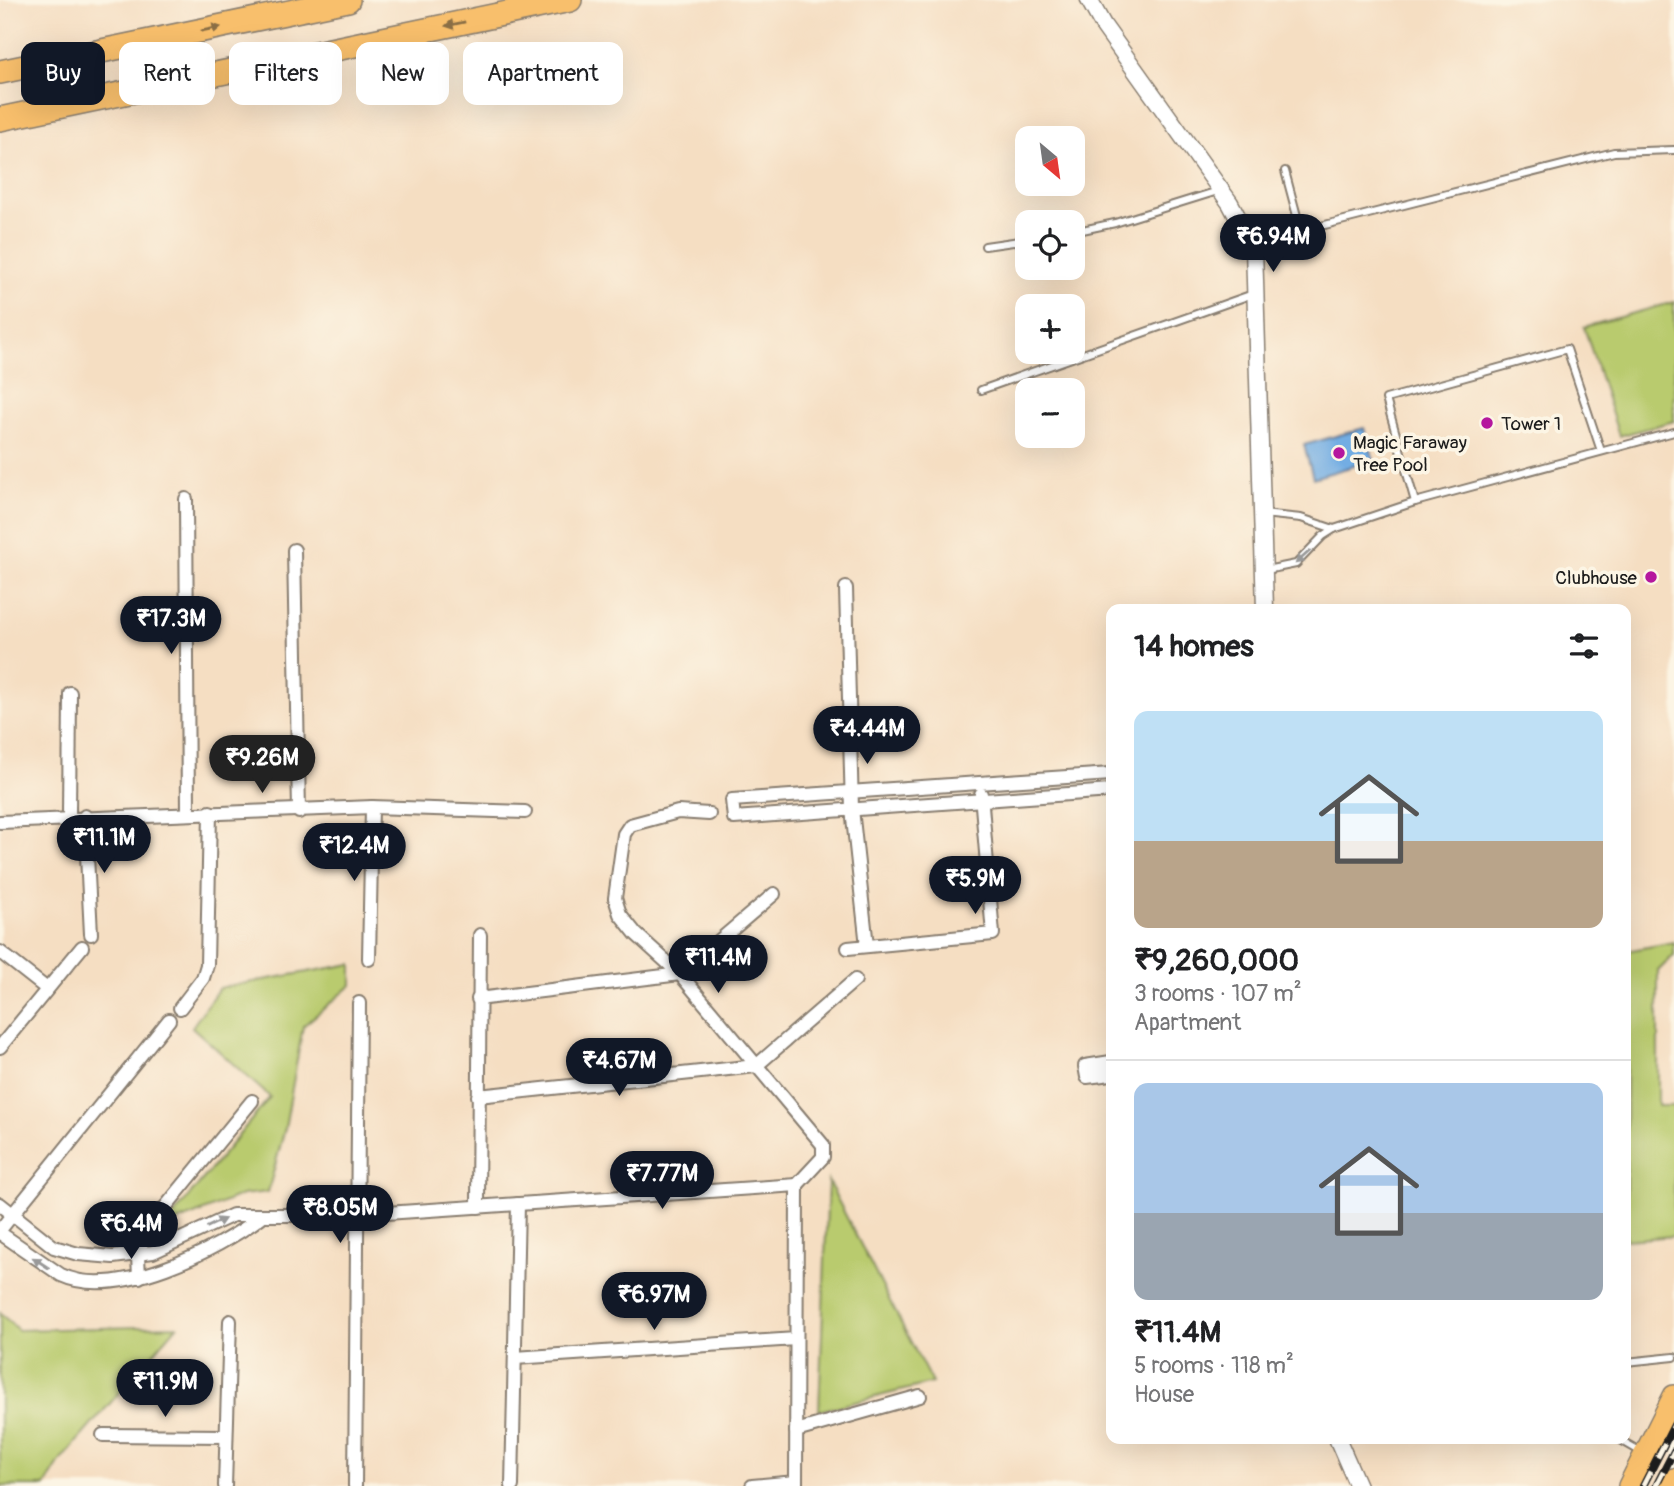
<!DOCTYPE html>
<html lang="en">
<head>
<meta charset="utf-8">
<style>
	body { margin:0; font-family:Pangolin,sans-serif; background:#f2f2f2; color:#202124; height:100vh; display:flex; flex-direction:column; font-size:26px; white-space:nowrap }
	* { box-sizing:border-box; margin:0 }
	p { font-size:23px; color:#757577 }
	.icon { flex:none; width:38px; height:38px; fill:none; stroke:currentColor; stroke-width:2; stroke-linecap:round; stroke-linejoin:round }
	.map { position:relative; flex:1; overflow:hidden }
	.panel { position:absolute; left:1106px; top:604px; width:525px; height:840px; display:flex; flex-direction:column; background:#fff; border-radius:14px; box-shadow:0 7px 28px #0002 }
	.panel>* { flex:none }
	.guide { position:absolute; left:21px; top:42px; width:665px; height:63px; display:flex; gap:14px }
	.needle { width:46px; rotate:151deg }
	.buttons { position:absolute; left:1015px; top:126px; display:grid; gap:14px }
	.buttons a { display:grid; place-items:center; width:70px; height:70px; border-radius:14px; background:#fff; box-shadow:0 7px 28px #0002; font-size:35px }
	.price { position:absolute; translate:-50% -60px; padding:0 16px; border-radius:24px; background:#111827; color:#fff; font-size:23px; line-height:46px; filter:drop-shadow(0 2px 4px #0008) }
	.price::after { content:''; position:absolute; left:50%; top:42px; width:21px; height:16px; margin-left:-10px; background:inherit; clip-path:polygon(0 0,100% 0,50% 100%) }
	.price.selected { background:#222; color:#fff }
	ul { padding:0; list-style:none }
	li { display:grid; align-content:center; gap:14px; height:371px; padding:0 28px }
	li+li { border-top:2px solid #e0e0e0 }
	li span { display:grid; place-items:center; height:217px; border-radius:14px; color:#555 }
	li>.icon { margin-inline-start:auto }
	span .icon { width:126px; height:126px; fill:#fffc; stroke-width:1 }
	li b { font-size:30px }
	h2 { display:flex; justify-content:space-between; align-items:center; height:84px; padding:0 28px; font-size:30px }
	.pill { padding:0 24px; border-radius:14px; background:#fff; box-shadow:0 7px 28px #0002; font-size:24px; line-height:63px }
	.pill.selected { background:#111827; color:#fff }
	.map>svg:first-child { display:block }
</style>
</head>
<body>
<div class="map">
<svg width="1674" height="1486" viewBox="0 0 1674 1486">
	<rect width="100%" height="100%" fill="#fcf5e5"/>
	<filter id="ink" filterUnits="userSpaceOnUse"><feTurbulence type="fractalNoise" baseFrequency=".0143" numOctaves="2"/><feDisplacementMap in="SourceGraphic" scale="14" xChannelSelector="R" yChannelSelector="G"/><feConvolveMatrix kernelMatrix="1 2 1 2 8 2 1 2 1" color-interpolation-filters="sRGB"/></filter>
	<filter id="wash" filterUnits="userSpaceOnUse"><feTurbulence type="fractalNoise" baseFrequency=".00686" numOctaves="4" result="noise"/><feDisplacementMap in="SourceGraphic" scale="28" xChannelSelector="R" yChannelSelector="G"/><feGaussianBlur stdDeviation="1.57" result="paint"/><feColorMatrix in="noise" values="0 0 0 0 0 0 0 0 0 0 0 0 0 0 0 0 0 1.4 0 .05"/><feComposite in="paint" operator="in"/></filter>
	<g filter="url(#wash)">
		<rect width="100%" height="100%" fill="#f5dec2"/>
		<g fill="#b9cb6e" stroke="#6a7445" stroke-width="2">
			<path d="M1674,302V421L1619,436L1584,327Z"/>
			<path d="M1674,942V955L1658,971V1106H1674V1236L1626,1240V951Z"/>
			<path d="M352,964V985L303,1026L285,1128L268,1192L242,1195L163,1228L270,1097L192,1027L219,988Z"/>
			<path d="M828,1181L932,1383L819,1411Z"/>
			<path d="M0,1313L18,1330L177,1326L61,1460L45,1486H0Z"/>
		</g>
		<path fill="#73ade3" stroke="#486480" stroke-width="2" d="M1364,428L1374,460L1313,478L1304,445Z"/>
	</g>
	<g filter="url(#ink)">
		<g fill="none" stroke-linecap="round" stroke-linejoin="round">
			<g stroke="#887d6f" stroke-width="10">
				<g id="service">
					<path d="M1285,171L1301,231L1614,152L1674,150"/>
					<path d="M1073,232L1115,223L1218,191"/>
					<path d="M985,246L1027,240"/>
					<path d="M981,390L1253,294"/>
					<path d="M1415,502L1386,399L1567,349L1601,451"/>
					<path d="M1262,514L1301,518L1334,529"/>
					<path d="M1266,570L1296,564L1323,536L1334,529L1415,502L1674,432"/>
					<path d="M1626,1362L1674,1357"/>
					<path d="M1617,1438L1643,1453"/>
				</g>
			</g>
			<g stroke="#887d6f" stroke-width="16">
				<g id="minor">
					<path d="M186,499L188,813"/>
					<path d="M294,550L299,812"/>
					<path d="M846,588L852,809L867,946"/>
					<path d="M1111,774L732,800L734,818L1111,791"/>
					<path d="M709,814L678,812L630,825L624,834L615,898L620,914L636,934L680,974L823,1145V1157L797,1185"/>
					<path d="M85,816L91,934"/>
					<path d="M69,817L70,693"/>
					<path d="M0,822L372,807L525,812"/>
					<path d="M848,948L993,934L981,794"/>
					<path d="M0,952L47,989"/>
					<path d="M369,959L372,807"/>
					<path d="M478,999L680,974L774,894"/>
					<path d="M180,1008L203,978L207,965L210,812"/>
					<path d="M0,1047L82,947"/>
					<path d="M1111,1062L1085,1066L1087,1077L1111,1074"/>
					<path d="M478,1096L756,1066L855,980"/>
					<path d="M0,1204L54,1247L78,1254L113,1257L153,1252L233,1215H357L797,1185L796,1486"/>
					<path d="M478,1207L480,935"/>
					<path d="M0,1230L169,1020"/>
					<path d="M0,1233L61,1275C117,1301 217,1250 261,1217"/>
					<path d="M139,1277L138,1256L143,1240L158,1216L252,1101"/>
					<path d="M515,1358L796,1339"/>
					<path d="M796,1431L920,1396"/>
					<path d="M103,1435L226,1436"/>
					<path d="M225,1486L230,1321"/>
					<path d="M355,1486L359,1003"/>
					<path d="M512,1486L518,1204"/>
					<path d="M752,1486L796,1482"/>
				</g>
			</g>
			<g stroke="#887d6f" stroke-width="19">
				<g id="tertiary">
					<path d="M1089,0L1103,25L1230,203L1254,248L1265,609"/>
					<path d="M1337,1438L1358,1486"/>
				</g>
			</g>
			<g stroke="#887d6f" stroke-width="24">
				<g id="trunk">
					<path d="M1629,1486L1674,1396"/>
					<path d="M1671,1486L1674,1479"/>
				</g>
			</g>
			<g stroke="#887d6f" stroke-width="26">
				<g id="motorway">
					<path d="M0,72L348,0"/>
					<path d="M0,119L570,0"/>
				</g>
			</g>
			<use href="#service" stroke="#fff" stroke-width="6"/>
			<use href="#minor" stroke="#fff" stroke-width="12"/>
			<use href="#tertiary" stroke="#fff" stroke-width="16"/>
			<use href="#trunk" stroke="#f8bf6c" stroke-width="21"/>
			<use href="#motorway" stroke="#f8bf6c" stroke-width="23"/>
			<g stroke="#1c1c1c" stroke-width="8">
				<g id="rail">
					<path d="M1643,1486L1674,1425"/>
					<path d="M1656,1486L1674,1451"/>
				</g>
			</g>
			<use href="#rail" stroke="#fcf5e5" stroke-width="5" stroke-dasharray="16" stroke-linecap="butt"/>
		</g>
		<defs><path id="oneway-solid" d="M-6-.8H1V-3.2L6.5 0L1 3.2V.8H-6Z" transform="scale(1.75)"/></defs>
		<g fill="#8a6e44">
			<use href="#oneway-solid" transform="translate(455 24) rotate(168)"/>
			<use href="#oneway-solid" transform="translate(211 29) rotate(-12)"/>
		</g>
		<g fill="#999">
			<use href="#oneway-solid" transform="translate(1303 557) rotate(138)"/>
			<use href="#oneway-solid" transform="translate(216 1223) rotate(-25)"/>
			<use href="#oneway-solid" transform="translate(41 1263) rotate(-147)"/>
		</g>
	</g>
	<g fill="#b5179e" stroke="#fcf5e5" stroke-width="2.5">
		<circle cx="1487" cy="423" r="7"/>
		<circle cx="1339" cy="453" r="7"/>
		<circle cx="1651" cy="577" r="7"/>
	</g>
	<g text-anchor="middle" stroke-width="7" stroke-linejoin="round" paint-order="stroke">
		<g font-size="19" fill="#1c1c1c" stroke="#fcf5e5" text-anchor="start">
			<text x="1501" y="430">Tower 1</text>
			<text x="1353" y="449">Magic Faraway<tspan x="1353" dy="22">Tree Pool</tspan></text>
			<text x="1637" y="584" text-anchor="end">Clubhouse</text>
		</g>
	</g>
</svg>
<div class="buttons">
<a><svg class="needle" viewBox="-14 -14 28 28"><path d="M0-13l5 13h-10z" fill="#e53935"/><path d="M0 13l5-13h-10z" fill="#757577"/></svg></a>
<a><svg class="icon" aria-label="locate" viewBox="0 0 24 24"><circle cx="12" cy="12" r="6"/><path d="M12 2v4M12 18v4M2 12h4M18 12h4"/></svg></a>
<a>+</a>
<a>−</a>
</div>
<b class="price" style="left:1273px;top:274px">₹6.94M</b>
<b class="price" style="left:171px;top:656px">₹17.3M</b>
<b class="price" style="left:867px;top:766px">₹4.44M</b>
<b class="price selected" style="left:262px;top:795px">₹9.26M</b>
<b class="price" style="left:104px;top:875px">₹11.1M</b>
<b class="price" style="left:354px;top:883px">₹12.4M</b>
<b class="price" style="left:975px;top:916px">₹5.9M</b>
<b class="price" style="left:718px;top:995px">₹11.4M</b>
<b class="price" style="left:619px;top:1098px">₹4.67M</b>
<b class="price" style="left:662px;top:1211px">₹7.77M</b>
<b class="price" style="left:340px;top:1245px">₹8.05M</b>
<b class="price" style="left:131px;top:1261px">₹6.4M</b>
<b class="price" style="left:654px;top:1332px">₹6.97M</b>
<b class="price" style="left:165px;top:1419px">₹11.9M</b>
<div class="guide">
<a class="pill selected">Buy</a>
<a class="pill">Rent</a>
<a class="pill">Filters</a>
<a class="pill">New</a>
<a class="pill">Apartment</a>
</div>
<section class="panel">
<h2>14 homes<svg class="icon" aria-label="filters" viewBox="0 0 24 24"><path d="M4 7h16M4 17h16"/><circle cx="9" cy="7" r="2"/><circle cx="15" cy="17" r="2"/></svg></h2>
<ul>
<li><span style="background:linear-gradient(#bfe0f5 60%,#b9a48a 0)"><svg class="icon" aria-label="home" viewBox="0 0 24 24"><path d="M3 11l9-7 9 7M6 9v11h12V9"/></svg></span><div><b>₹9,260,000</b><p>3 rooms · 107 m²</p><p>Apartment</p></div></li>
<li><span style="background:linear-gradient(#a9c7e8 60%,#9aa5b1 0)"><svg class="icon" aria-label="home" viewBox="0 0 24 24"><path d="M3 11l9-7 9 7M6 9v11h12V9"/></svg></span><div><b>₹11.4M</b><p>5 rooms · 118 m²</p><p>House</p></div></li>
</ul>
</section>
</div>
</body>
</html>
